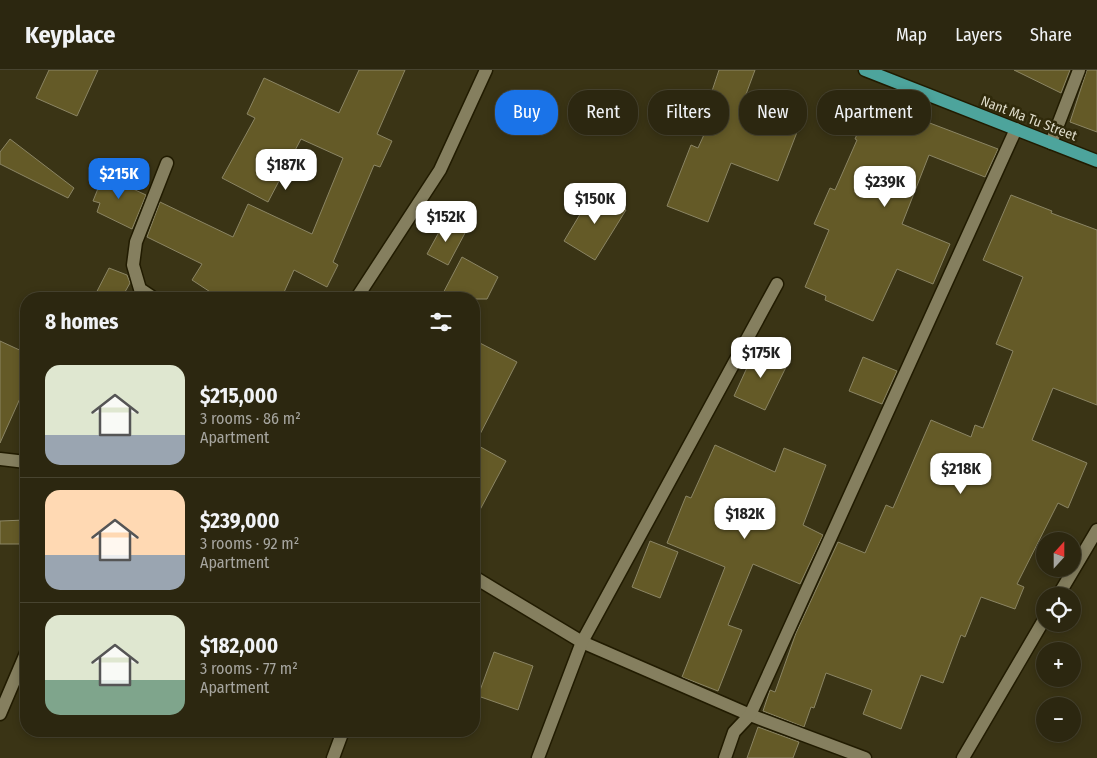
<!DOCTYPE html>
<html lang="en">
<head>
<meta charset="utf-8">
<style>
	body { margin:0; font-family:"Fira Sans Condensed",sans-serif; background:#38331e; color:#f1f3f6; height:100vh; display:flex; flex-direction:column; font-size:19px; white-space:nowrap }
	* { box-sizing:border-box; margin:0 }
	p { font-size:16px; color:#a6a59f }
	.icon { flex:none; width:28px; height:28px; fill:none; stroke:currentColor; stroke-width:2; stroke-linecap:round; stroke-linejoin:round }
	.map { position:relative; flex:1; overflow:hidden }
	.panel { position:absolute; left:20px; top:222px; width:460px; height:445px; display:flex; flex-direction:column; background:#2c2710; border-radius:20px; box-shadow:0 2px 8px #0003,0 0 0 1px #484430 }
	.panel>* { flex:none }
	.hud { position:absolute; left:495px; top:20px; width:475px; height:45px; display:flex; gap:10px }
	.needle { width:32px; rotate:21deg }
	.tools { position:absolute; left:1036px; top:462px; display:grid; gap:10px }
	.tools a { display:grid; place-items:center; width:45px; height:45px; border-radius:50%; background:#2c2710; box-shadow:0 2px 8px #0003,0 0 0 1px #484430; font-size:25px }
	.price { position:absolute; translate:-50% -42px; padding:0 11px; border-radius:10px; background:#fff; color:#222; font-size:16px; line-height:32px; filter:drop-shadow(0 1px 2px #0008) }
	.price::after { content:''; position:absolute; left:50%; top:30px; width:15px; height:11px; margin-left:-8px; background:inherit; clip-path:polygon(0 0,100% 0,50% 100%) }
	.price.selected { background:#1a73e8; color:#fff }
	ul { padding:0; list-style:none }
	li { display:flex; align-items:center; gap:15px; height:125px; padding:0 25px }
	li+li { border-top:1px solid #484430 }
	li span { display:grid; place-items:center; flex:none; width:140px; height:100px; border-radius:15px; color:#555 }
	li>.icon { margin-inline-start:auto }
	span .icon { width:60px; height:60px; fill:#fffc; stroke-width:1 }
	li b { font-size:21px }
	h2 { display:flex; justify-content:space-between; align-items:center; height:60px; padding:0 25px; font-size:21px }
	.pill { padding:0 18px; border-radius:20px; background:#2c2710; box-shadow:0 2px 8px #0003,0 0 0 1px #484430; font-size:18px; line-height:45px }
	.pill.selected { background:#1a73e8; color:#fff }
	header { display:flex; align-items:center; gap:30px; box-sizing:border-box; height:70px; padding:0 25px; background:#2c2710; border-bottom:1px solid #484430 }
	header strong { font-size:24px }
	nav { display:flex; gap:28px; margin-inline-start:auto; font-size:18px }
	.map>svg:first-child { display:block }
</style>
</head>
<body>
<header>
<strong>Keyplace</strong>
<nav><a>Map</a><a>Layers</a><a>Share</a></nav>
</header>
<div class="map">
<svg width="1097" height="688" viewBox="0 0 1097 688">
	<rect width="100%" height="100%" fill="#3a3415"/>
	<g fill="#645a27" stroke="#8b8564">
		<path d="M49,0H98L77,46L36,28Z"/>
		<path d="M359,0H405L377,64L392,71L380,97L374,95L333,192L338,195L327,217L294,200L281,229H221L192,210L202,194L147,167L160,132L233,167L248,134L312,164L343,88L301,69L268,132L222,108L255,48L247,44L264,8L339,43Z"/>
		<path d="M719,0H755L742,35L799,57L778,111L731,93L708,152L667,136L691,75L698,78L722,25L712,21Z"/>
		<path d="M1014,0H1070L1061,23Z"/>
		<path d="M1087,0H1097V62L1070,52Z"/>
		<path d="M867,25L895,35L893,39L998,79L985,107L929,85L902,154L950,174L933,214L897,199L873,251L825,230L826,226L805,217L829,160L814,154L830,118L835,120L857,70L855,69L861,55L857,53Z"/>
		<path d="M10,69L74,118L68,128L0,94V82Z"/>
		<path d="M105,101L133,112L131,118L146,125L132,159L97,142L100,133L93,131Z"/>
		<path d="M594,121L626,140L595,190L564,171Z"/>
		<path d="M1011,125L1052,141L1051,143L1097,160V335L1053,318L1032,370L1087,393L1068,438L1058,433L1017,514L1024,517L1015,539L981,527L965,567L961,565L943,613L921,605L901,659L863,644L872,620L826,603L814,638L811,637L804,657L763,641L770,620L775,622L796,563L838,472L865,483L886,435L893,438L931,350L971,367L975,355L983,358L1013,281L996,274L1023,207L983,190Z"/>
		<path d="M445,151L465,163L448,195L427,184Z"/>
		<path d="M462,187L498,207L487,229H440Z"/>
		<path d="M109,198L127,205L130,213L121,229H93Z"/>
		<path d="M474,270L517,292L475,374L506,391L474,451Z"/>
		<path d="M0,271L26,283V315L0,373Z"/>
		<path d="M756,278L788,293L765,340L734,326Z"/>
		<path d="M863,287L897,301L882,334L849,321Z"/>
		<path d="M715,375L775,402L784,378L826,395L803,455L823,465L800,514L753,494L728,555L742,560L718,621L682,607L725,497L667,473L686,426L691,428Z"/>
		<path d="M26,450V474H0V451Z"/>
		<path d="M650,471L678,482L660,528L632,517Z"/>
		<path d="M494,582L533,596L518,640L478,626Z"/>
		<path d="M758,657L799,672L793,688H747Z"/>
	</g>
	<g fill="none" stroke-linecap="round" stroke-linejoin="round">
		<g stroke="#211b00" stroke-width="15">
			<g id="minor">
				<path d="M1051,73L1079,0"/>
				<path d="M155,229L140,219L133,195L136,172L167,93"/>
				<path d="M356,229L440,100L486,0"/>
				<path d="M0,389L26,392"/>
				<path d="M474,507L582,572L750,645L865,688"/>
				<path d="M1058,526L1097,460"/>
				<path d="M0,644L26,583"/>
				<path d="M333,688L343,661"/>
				<path d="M538,688L582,572L777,214"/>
				<path d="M725,688L734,662L750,645L1016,59"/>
				<path d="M963,688L1045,548"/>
			</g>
		</g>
		<g stroke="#211b00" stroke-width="15">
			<path id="major" d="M865,0L1097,91"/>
		</g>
		<use href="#minor" stroke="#857f5f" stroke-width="12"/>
		<use href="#major" stroke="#4da49c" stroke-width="12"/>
	</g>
	<g text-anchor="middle" stroke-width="5" stroke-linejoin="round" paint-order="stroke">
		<g font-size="14" fill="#dddac8" stroke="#302a0b">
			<text transform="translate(1029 48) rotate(21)" y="5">Nant Ma Tu Street</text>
		</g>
	</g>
</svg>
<div class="tools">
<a><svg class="needle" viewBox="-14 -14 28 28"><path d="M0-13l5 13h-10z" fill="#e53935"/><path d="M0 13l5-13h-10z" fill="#a6a59f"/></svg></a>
<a><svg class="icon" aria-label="locate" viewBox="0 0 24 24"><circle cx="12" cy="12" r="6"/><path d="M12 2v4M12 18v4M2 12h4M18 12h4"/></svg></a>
<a>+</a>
<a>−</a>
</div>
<b class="price" style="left:286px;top:121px">$187K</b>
<b class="price selected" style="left:119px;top:130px">$215K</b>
<b class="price" style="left:885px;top:138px">$239K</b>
<b class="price" style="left:595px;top:155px">$150K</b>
<b class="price" style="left:446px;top:173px">$152K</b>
<b class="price" style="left:761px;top:309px">$175K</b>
<b class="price" style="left:961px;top:425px">$218K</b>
<b class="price" style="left:745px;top:470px">$182K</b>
<div class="hud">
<a class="pill selected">Buy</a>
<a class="pill">Rent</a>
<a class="pill">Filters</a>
<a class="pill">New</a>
<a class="pill">Apartment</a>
</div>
<section class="panel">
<h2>8 homes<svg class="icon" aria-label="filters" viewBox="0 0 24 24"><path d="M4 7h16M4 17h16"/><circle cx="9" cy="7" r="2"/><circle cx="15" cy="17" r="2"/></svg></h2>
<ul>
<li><span style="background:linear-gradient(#dfe7d0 70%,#9aa5b1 0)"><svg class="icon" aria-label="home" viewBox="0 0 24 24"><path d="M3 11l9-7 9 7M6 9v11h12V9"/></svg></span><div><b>$215,000</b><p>3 rooms · 86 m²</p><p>Apartment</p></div></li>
<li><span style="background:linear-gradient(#ffd9b3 65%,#9aa5b1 0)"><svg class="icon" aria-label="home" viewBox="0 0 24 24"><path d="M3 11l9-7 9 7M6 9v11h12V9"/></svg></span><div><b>$239,000</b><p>3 rooms · 92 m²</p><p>Apartment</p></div></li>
<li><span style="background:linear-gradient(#dfe7d0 65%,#7fa58c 0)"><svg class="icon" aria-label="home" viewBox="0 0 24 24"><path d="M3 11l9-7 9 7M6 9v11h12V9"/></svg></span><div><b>$182,000</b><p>3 rooms · 77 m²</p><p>Apartment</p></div></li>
</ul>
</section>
</div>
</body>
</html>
